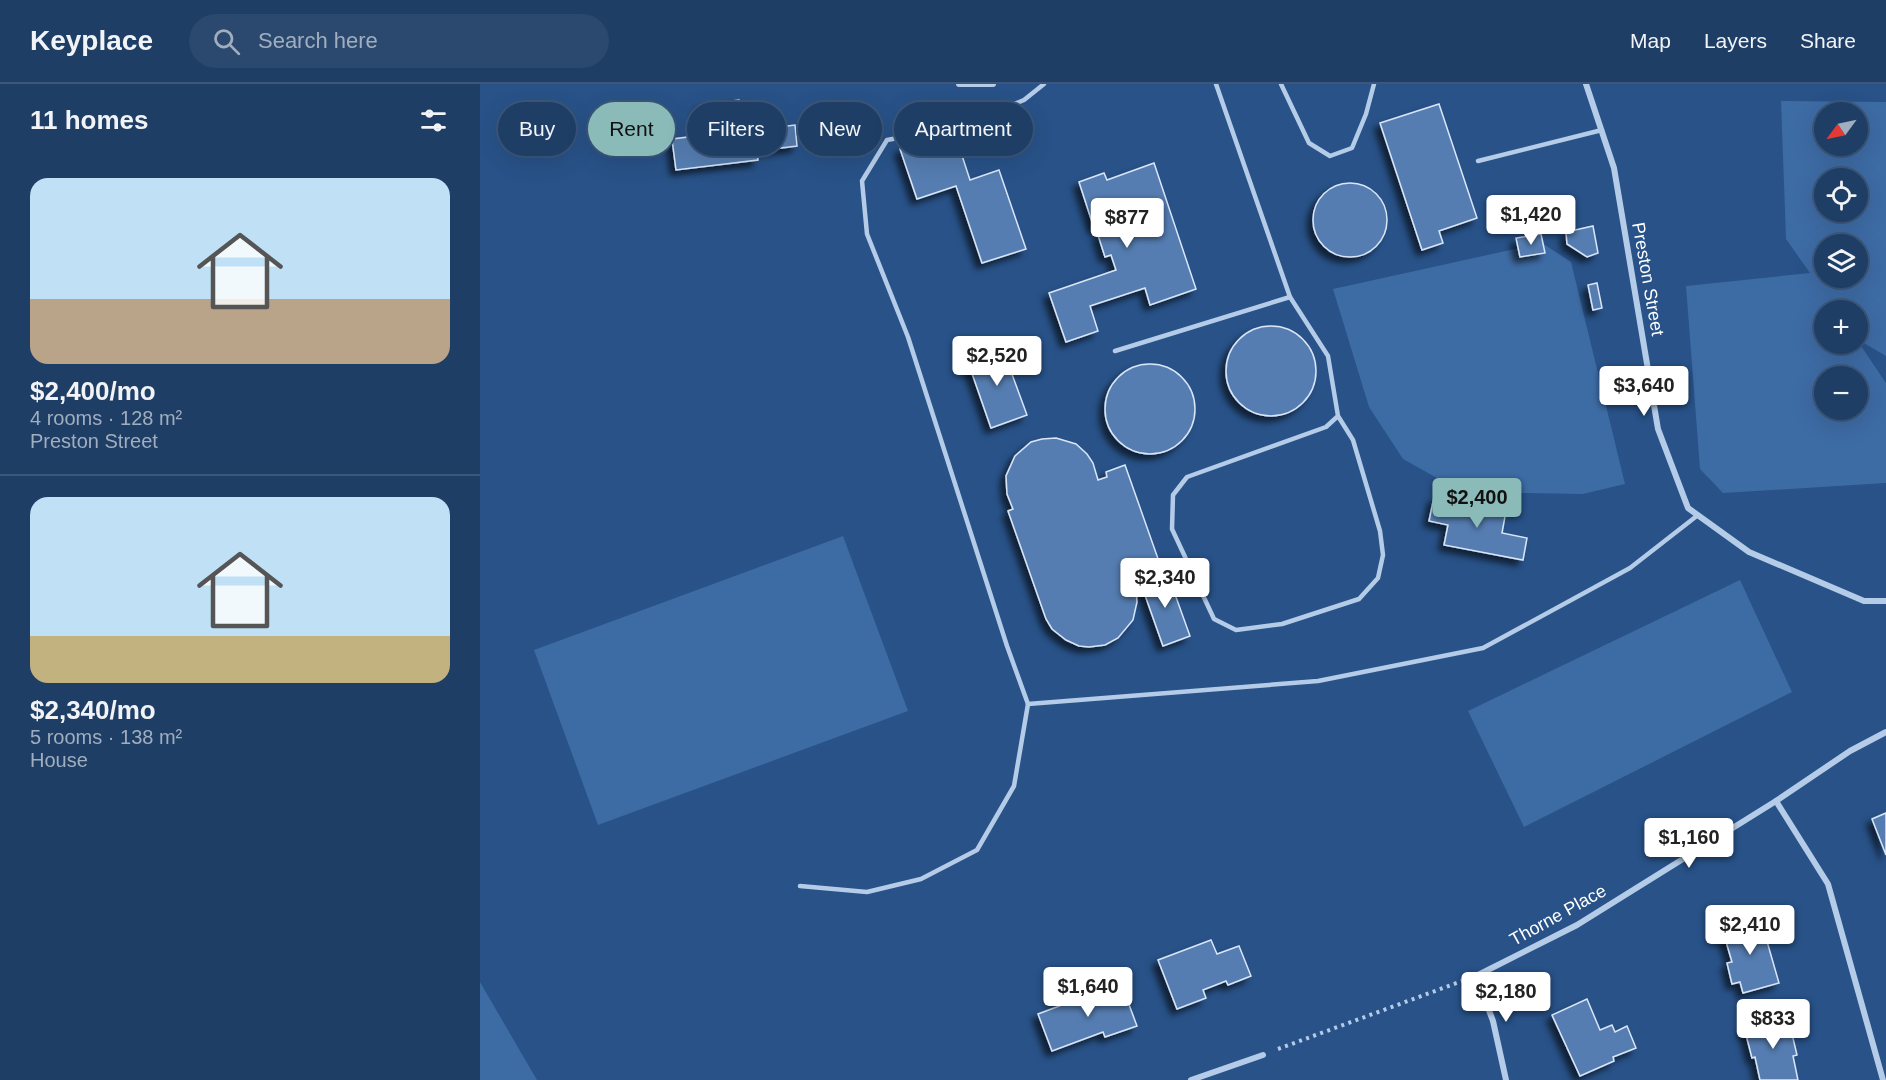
<!DOCTYPE html>
<html lang="en">
<head>
<meta charset="utf-8">
<style>
	body { margin:0; font-family:Arial,sans-serif; background:#2b496f; color:#f1f3f6; height:100vh; display:flex; flex-direction:column; font-size:22px; white-space:nowrap }
	* { box-sizing:border-box; margin:0 }
	p { font-size:20px; color:#a1aebf }
	.icon { flex:none; width:33px; height:33px; fill:none; stroke:currentColor; stroke-width:2; stroke-linecap:round; stroke-linejoin:round }
	.map { position:relative; flex:1; overflow:hidden }
	.details { display:flex; flex-direction:column; background:#1e3e66; width:480px }
	.details>* { flex:none }
	.banner { position:absolute; left:18px; top:18px; width:570px; height:54px; display:flex; gap:12px }
	.needle { width:39px; rotate:237deg }
	.tools { position:absolute; left:1334px; top:18px; display:grid; gap:12px }
	.tools a { display:grid; place-items:center; width:54px; height:54px; border-radius:50%; background:#1e3e66; box-shadow:0 6px 24px #0002,0 0 0 2px #3c577a; font-size:30px }
	.price { position:absolute; translate:-50% -51px; padding:0 14px; border-radius:6px; background:#fff; color:#222; font-size:20px; line-height:39px; filter:drop-shadow(0 2px 3px #0008) }
	.price::after { content:''; position:absolute; left:50%; top:36px; width:18px; height:14px; margin-left:-9px; background:inherit; clip-path:polygon(0 0,100% 0,50% 100%) }
	.price.on { background:#8bbbb9; color:#111 }
	ul { padding:0; list-style:none }
	li { display:grid; align-content:center; gap:12px; height:318px; padding:0 30px }
	li+li { border-top:2px solid #3c577a }
	li span { display:grid; place-items:center; height:186px; border-radius:18px; color:#555 }
	li>.icon { margin-inline-start:auto }
	span .icon { width:108px; height:108px; fill:#fffc; stroke-width:1 }
	li b { font-size:26px }
	h2 { display:flex; justify-content:space-between; align-items:center; height:72px; padding:0 30px; font-size:26px }
	.tag { padding:0 21px; border-radius:27px; background:#1e3e66; box-shadow:0 6px 24px #0002,0 0 0 2px #3c577a; font-size:21px; line-height:54px }
	.tag.on { background:#8bbbb9; color:#111 }
	header { display:flex; align-items:center; gap:36px; box-sizing:border-box; height:84px; padding:0 30px; background:#1e3e66; border-bottom:2px solid #3c577a }
	header strong { font-size:28px }
	nav { display:flex; gap:33px; margin-inline-start:auto; font-size:21px }
	.search { width:420px; height:54px; background:#2b496f; display:flex; align-items:center; gap:15px; box-sizing:border-box; padding:0 21px; border-radius:33px; color:#a1aebf; font-size:22px }
	main { display:flex; flex:1; min-height:0 }
	.map>svg:first-child { display:block }
</style>
</head>
<body>
<header>
<strong>Keyplace</strong>
<div class="search"><svg class="icon" aria-label="search" viewBox="0 0 24 24"><circle cx="10" cy="10" r="6"/><path d="M15 15l6 6"/></svg>Search here</div>
<nav><a>Map</a><a>Layers</a><a>Share</a></nav>
</header>
<main>
<section class="details">
<h2>11 homes<svg class="icon" aria-label="filters" viewBox="0 0 24 24"><path d="M4 7h16M4 17h16"/><circle cx="9" cy="7" r="2"/><circle cx="15" cy="17" r="2"/></svg></h2>
<ul>
<li><span style="background:linear-gradient(#bfe0f5 65%,#b9a48a 0)"><svg class="icon" aria-label="home" viewBox="0 0 24 24"><path d="M3 11l9-7 9 7M6 9v11h12V9"/></svg></span><div><b>$2,400/mo</b><p>4 rooms · 128 m²</p><p>Preston Street</p></div></li>
<li><span style="background:linear-gradient(#bfe0f5 75%,#c2b280 0)"><svg class="icon" aria-label="home" viewBox="0 0 24 24"><path d="M3 11l9-7 9 7M6 9v11h12V9"/></svg></span><div><b>$2,340/mo</b><p>5 rooms · 138 m²</p><p>House</p></div></li>
</ul>
</section>
<div class="map">
<svg width="1406" height="996" viewBox="0 0 1406 996">
	<defs>
		<filter id="shadow"><feDropShadow dx="-5.5" dy="5.5" stdDeviation="3" flood-color="#0009"/></filter>
	</defs>
	<rect width="100%" height="100%" fill="#285288"/>
	<g fill="#3d6ba4" fill-rule="evenodd">
		<path d="M1301,17L1406,18V272L1377,255V226H1344V260H1377V256L1406,299V399L1243,409L1220,385L1206,202L1330,189L1306,155ZM1344,28H1377V62H1344ZM1344,94H1377V128H1344ZM1377,160V194H1344V160ZM1377,292V326H1344V292Z"/>
		<path d="M1062,159L1091,178L1145,400L1103,410L982,408L923,375L889,323L853,205Z"/>
		<path d="M363,452L428,627L118,741L54,566Z"/>
		<path d="M1260,496L1312,608L1044,743L988,627Z"/>
		<path d="M0,898L57,996H0Z"/>
	</g>
	<g fill="#557db1" stroke="#d9e6f7" stroke-width="1.5" filter="url(#shadow)">
		<path d="M259,16L263,45L272,43L273,46L315,41L317,62L277,67L278,76L196,86L192,55L224,51L220,21Z"/>
		<path d="M959,20L997,134L959,147L963,159L942,166L900,39Z"/>
		<path d="M474,47L490,96L519,86L546,165L502,179L476,102L437,115L420,65Z"/>
		<path d="M674,79L716,205L670,221L665,204L610,222L618,247L586,258L569,209L636,186L631,171L625,173L618,151L643,143L641,135L614,144L599,98L624,89L627,96Z"/>
		<circle cx="870" cy="136" r="37"/>
		<path d="M1113,142L1118,169L1107,173L1087,160L1086,148Z"/>
		<path d="M1061,150L1065,169L1040,173L1036,154Z"/>
		<path d="M1117,199L1122,224L1113,226L1108,201Z"/>
		<circle cx="791" cy="287" r="45"/>
		<path d="M522,263L547,331L511,344L487,275Z"/>
		<circle cx="670" cy="325" r="45"/>
		<path d="M576,354L596,360L607,370L613,379L618,396L627,393L626,388L645,381L682,486L664,492L662,487L650,491L656,507L657,518L653,536L638,554L625,561L609,563L599,562L586,556L572,545L566,535L528,427L533,425L527,410L526,392L535,372L551,358L562,355Z"/>
		<path d="M954,413L1026,427L1022,449L1047,454L1043,476L964,461L968,441L949,437Z"/>
		<path d="M687,488L710,552L683,562L660,497Z"/>
		<path d="M1406,729V771L1392,735Z"/>
		<path d="M1280,833L1299,899L1263,909L1260,898L1252,900L1247,879L1252,878L1242,844Z"/>
		<path d="M731,856L737,870L759,862L771,892L748,901L746,897L723,906L726,914L697,925L678,876Z"/>
		<path d="M641,899L657,942L625,953L623,948L572,967L558,930Z"/>
		<path d="M1107,915L1120,946L1132,941L1135,948L1147,942L1156,964L1133,973L1134,977L1100,992L1072,931Z"/>
		<path d="M1308,933L1317,971L1313,972L1318,996H1280L1275,973L1272,974L1264,943Z"/>
	</g>
	<g fill="none" stroke-linecap="round" stroke-linejoin="round">
		<path stroke="#b5cce8" stroke-width="4" stroke-dasharray="3 4.5" stroke-linecap="butt" d="M798,965L982,897"/>
		<g stroke="#b5cce8" stroke-width="4.5">
			<path d="M564,0L544,16L483,42L407,56L382,97L387,150L428,253L527,562L548,620L838,597L1003,564L1150,484L1218,431"/>
			<path d="M801,0L829,59L850,72L872,64L886,30L894,0"/>
			<path d="M998,77L1122,46"/>
			<path d="M810,213L848,272L858,332L846,343L707,393L693,411L692,445L734,535L756,546L802,540L879,515L898,494L903,471L900,447L873,356L858,332"/>
			<path d="M635,267L810,213L736,0"/>
			<path d="M320,802L387,808L441,795L497,766L534,702L548,620"/>
		</g>
		<g stroke="#b5cce8" stroke-width="6">
			<path d="M479,0H513"/>
			<path d="M1106,0L1134,84L1178,345L1208,424L1269,468L1384,517H1406"/>
			<path d="M1296,717L1348,800L1403,996"/>
			<path d="M711,996L783,971"/>
			<path d="M1026,996L1013,937L996,892L1097,841L1296,717L1370,667L1406,648"/>
		</g>
	</g>
	<g text-anchor="middle" stroke-width="4.5" stroke-linejoin="round" paint-order="stroke">
		<g font-size="18" fill="#fff" stroke="#285288">
			<text transform="translate(1168 195) rotate(80)" y="6">Preston Street</text>
			<text transform="translate(1078 831) rotate(-29)" y="6">Thorne Place</text>
		</g>
	</g>
</svg>
<div class="tools">
<a><svg class="needle" viewBox="-14 -14 28 28"><path d="M0-13l5 13h-10z" fill="#e53935"/><path d="M0 13l5-13h-10z" fill="#a1aebf"/></svg></a>
<a><svg class="icon" aria-label="locate" viewBox="0 0 24 24"><circle cx="12" cy="12" r="6"/><path d="M12 2v4M12 18v4M2 12h4M18 12h4"/></svg></a>
<a><svg class="icon" aria-label="layers" viewBox="0 0 24 24"><path d="M12 4l9 5-9 5-9-5zM3 14l9 5 9-5"/></svg></a>
<a>+</a>
<a>−</a>
</div>
<b class="price" style="left:1051px;top:162px">$1,420</b>
<b class="price" style="left:647px;top:165px">$877</b>
<b class="price" style="left:517px;top:303px">$2,520</b>
<b class="price" style="left:1164px;top:333px">$3,640</b>
<b class="price on" style="left:997px;top:445px">$2,400</b>
<b class="price" style="left:685px;top:525px">$2,340</b>
<b class="price" style="left:1209px;top:785px">$1,160</b>
<b class="price" style="left:1270px;top:872px">$2,410</b>
<b class="price" style="left:608px;top:934px">$1,640</b>
<b class="price" style="left:1026px;top:939px">$2,180</b>
<b class="price" style="left:1293px;top:966px">$833</b>
<div class="banner">
<a class="tag">Buy</a>
<a class="tag on">Rent</a>
<a class="tag">Filters</a>
<a class="tag">New</a>
<a class="tag">Apartment</a>
</div>
</div>
</main>
</body>
</html>
